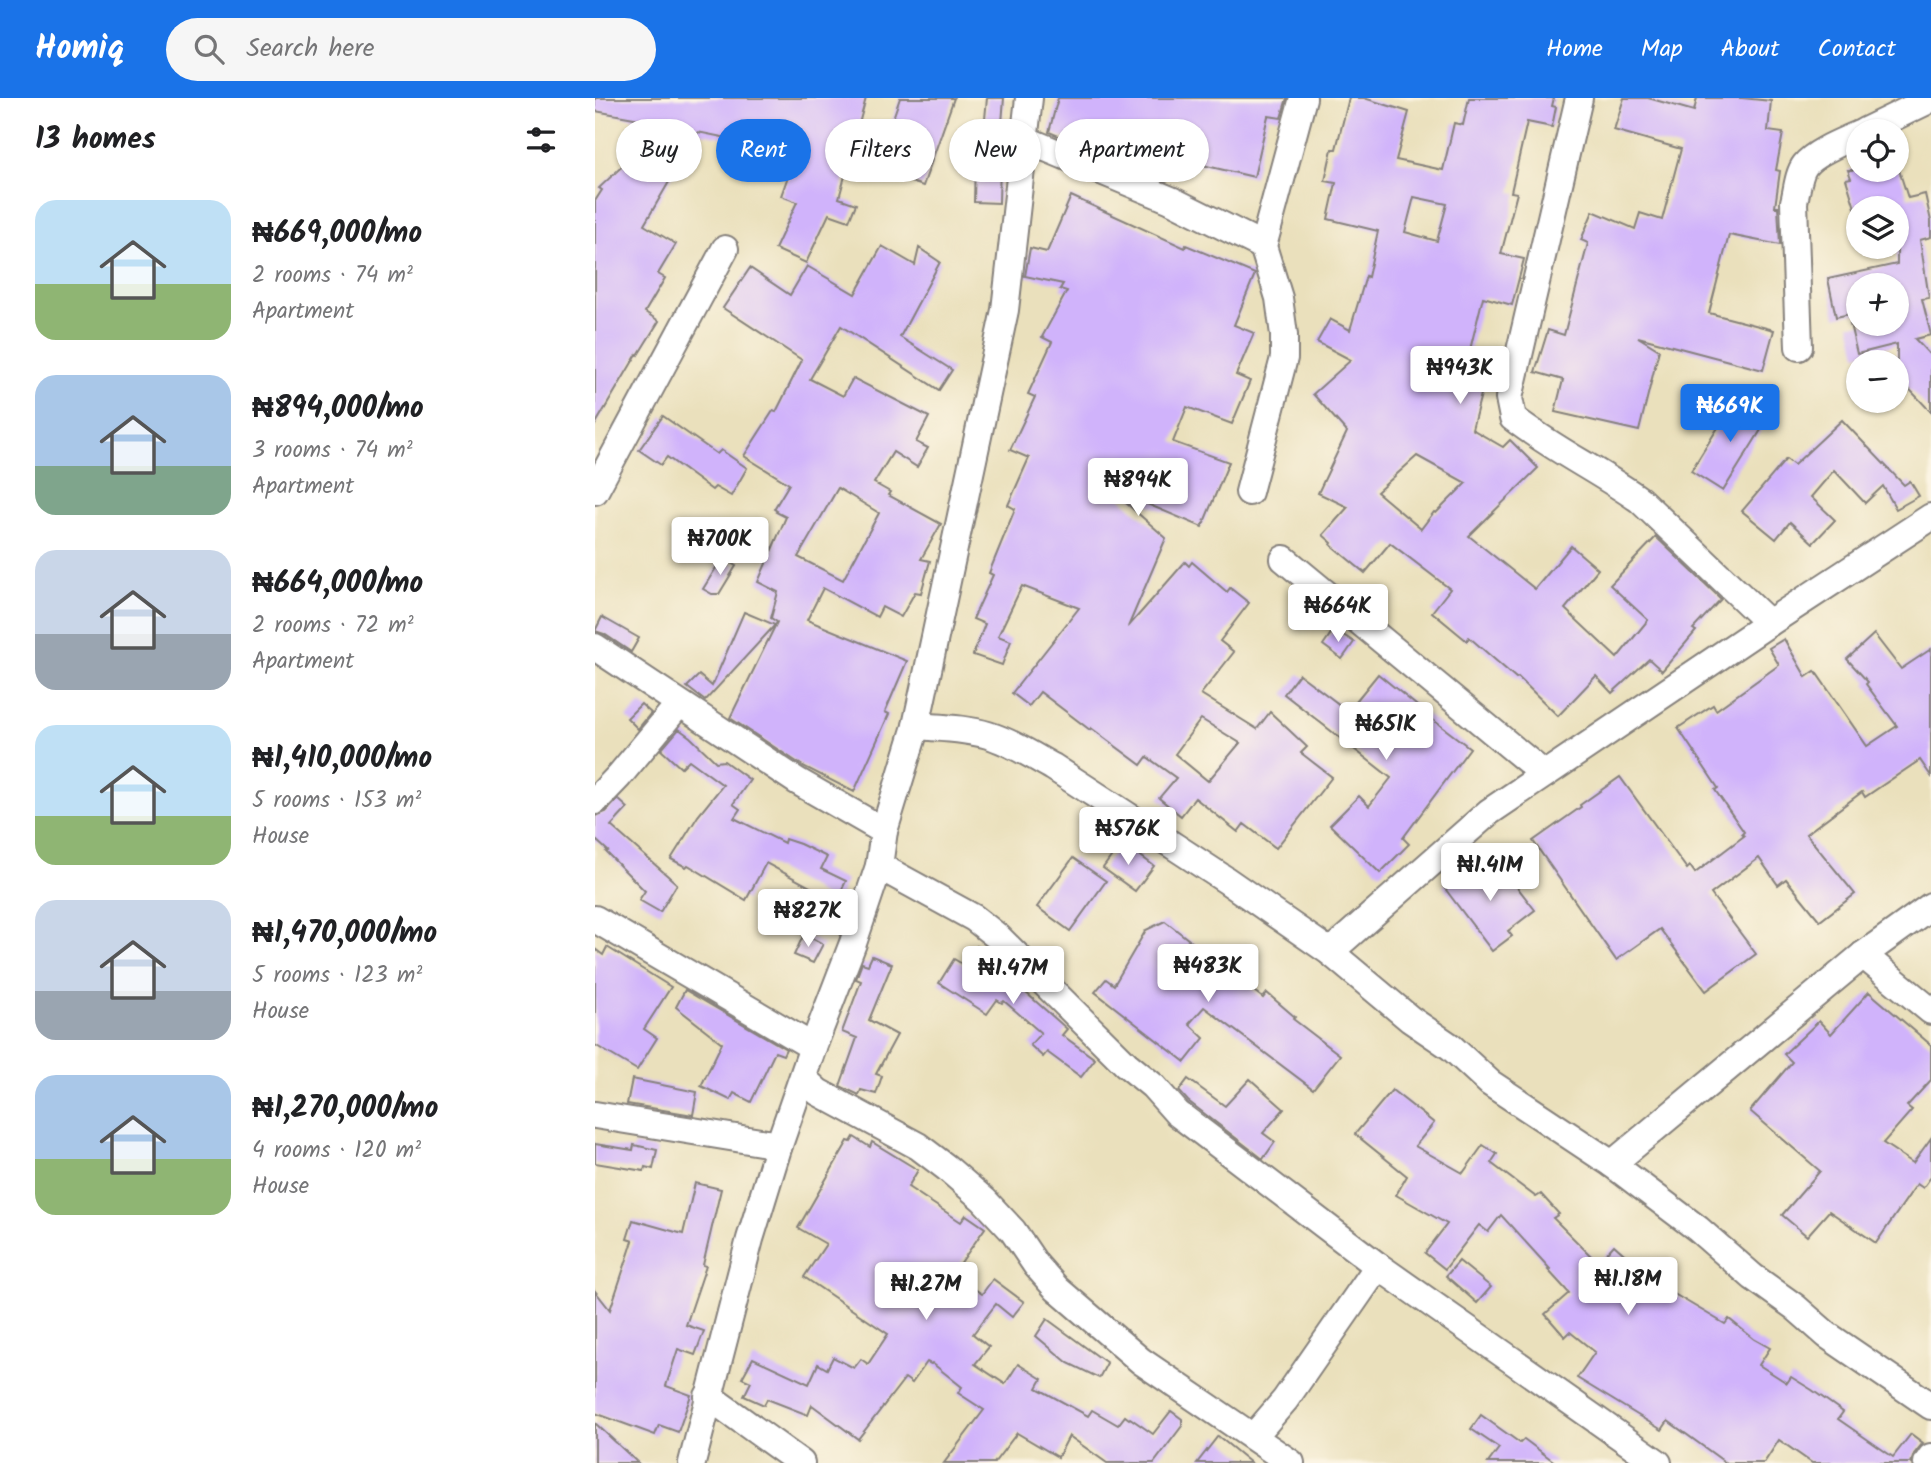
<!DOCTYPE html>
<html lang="en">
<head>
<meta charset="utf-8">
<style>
	body { margin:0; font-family:Kalam,sans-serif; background:#f6f6f6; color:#202124; height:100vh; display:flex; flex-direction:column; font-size:26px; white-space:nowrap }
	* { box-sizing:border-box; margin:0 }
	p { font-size:23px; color:#757577 }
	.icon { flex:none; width:38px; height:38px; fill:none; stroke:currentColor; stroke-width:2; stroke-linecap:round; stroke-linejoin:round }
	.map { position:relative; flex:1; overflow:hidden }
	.side { display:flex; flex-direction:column; background:#fff; width:595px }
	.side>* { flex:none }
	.hud { position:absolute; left:21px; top:21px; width:665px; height:63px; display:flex; gap:14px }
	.tools { position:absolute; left:1251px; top:21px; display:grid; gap:14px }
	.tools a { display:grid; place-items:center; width:63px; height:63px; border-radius:50%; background:#fff; box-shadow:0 2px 5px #0004; font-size:35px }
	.price { position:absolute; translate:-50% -60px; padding:0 16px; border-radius:7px; background:#fff; color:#222; font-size:23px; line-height:46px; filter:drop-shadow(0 2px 4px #0008) }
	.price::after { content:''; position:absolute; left:50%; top:42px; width:21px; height:16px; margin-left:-10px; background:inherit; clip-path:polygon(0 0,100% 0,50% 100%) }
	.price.selected { background:#1a73e8; color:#fff }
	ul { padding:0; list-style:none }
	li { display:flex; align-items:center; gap:21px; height:175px; padding:0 35px }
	li span { display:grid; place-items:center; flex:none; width:196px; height:140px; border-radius:21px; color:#555 }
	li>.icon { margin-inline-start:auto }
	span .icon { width:84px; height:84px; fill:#fffc; stroke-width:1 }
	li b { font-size:30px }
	h2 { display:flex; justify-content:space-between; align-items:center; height:84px; padding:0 35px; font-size:30px }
	.chip { padding:0 24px; border-radius:32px; background:#fff; box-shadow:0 2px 5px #0004; font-size:24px; line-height:63px }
	.chip.selected { background:#1a73e8; color:#fff }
	header { display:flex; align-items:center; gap:42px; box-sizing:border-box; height:98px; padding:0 35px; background:#1a73e8; color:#fff }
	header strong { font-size:33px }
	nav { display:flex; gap:38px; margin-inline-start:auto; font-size:24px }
	.search { width:490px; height:63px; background:#f6f6f6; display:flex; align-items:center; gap:18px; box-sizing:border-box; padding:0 24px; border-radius:38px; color:#757577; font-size:26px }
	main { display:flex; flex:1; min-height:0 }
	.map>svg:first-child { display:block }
</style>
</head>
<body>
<header>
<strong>Homiq</strong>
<div class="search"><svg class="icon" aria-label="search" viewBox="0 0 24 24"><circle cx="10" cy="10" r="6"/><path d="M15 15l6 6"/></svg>Search here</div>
<nav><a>Home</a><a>Map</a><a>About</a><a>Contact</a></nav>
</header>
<main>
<section class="side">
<h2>13 homes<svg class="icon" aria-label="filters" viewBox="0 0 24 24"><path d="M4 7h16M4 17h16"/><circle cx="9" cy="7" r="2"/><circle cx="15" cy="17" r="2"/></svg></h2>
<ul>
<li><span style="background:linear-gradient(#bfe0f5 60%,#8fb573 0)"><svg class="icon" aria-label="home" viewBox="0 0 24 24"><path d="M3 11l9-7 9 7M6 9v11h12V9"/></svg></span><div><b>₦669,000/mo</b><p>2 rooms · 74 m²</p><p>Apartment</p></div></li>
<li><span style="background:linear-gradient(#a9c7e8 65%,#7fa58c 0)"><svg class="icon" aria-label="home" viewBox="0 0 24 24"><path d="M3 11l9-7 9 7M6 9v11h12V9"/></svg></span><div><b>₦894,000/mo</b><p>3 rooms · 74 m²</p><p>Apartment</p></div></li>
<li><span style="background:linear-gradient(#c9d6e8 60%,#9aa5b1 0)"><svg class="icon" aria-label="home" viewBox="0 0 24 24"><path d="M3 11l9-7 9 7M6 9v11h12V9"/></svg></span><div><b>₦664,000/mo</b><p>2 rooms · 72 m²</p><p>Apartment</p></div></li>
<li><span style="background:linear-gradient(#bfe0f5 65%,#8fb573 0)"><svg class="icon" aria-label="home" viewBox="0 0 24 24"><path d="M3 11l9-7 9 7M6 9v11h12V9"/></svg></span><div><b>₦1,410,000/mo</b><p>5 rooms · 153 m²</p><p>House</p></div></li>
<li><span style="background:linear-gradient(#c9d6e8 65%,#9aa5b1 0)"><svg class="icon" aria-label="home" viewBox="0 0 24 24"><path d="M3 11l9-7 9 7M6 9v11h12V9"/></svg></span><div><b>₦1,470,000/mo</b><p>5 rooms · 123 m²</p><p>House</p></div></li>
<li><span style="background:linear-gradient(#a9c7e8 60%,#8fb573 0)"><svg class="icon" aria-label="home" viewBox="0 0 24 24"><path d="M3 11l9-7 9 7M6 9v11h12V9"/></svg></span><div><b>₦1,270,000/mo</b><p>4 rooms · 120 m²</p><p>House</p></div></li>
</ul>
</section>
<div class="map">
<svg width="1336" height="1365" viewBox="0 0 1336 1365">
	<rect width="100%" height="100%" fill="#fcf5e5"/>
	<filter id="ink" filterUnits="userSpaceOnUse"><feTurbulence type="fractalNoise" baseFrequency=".0143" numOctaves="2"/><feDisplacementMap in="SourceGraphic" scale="14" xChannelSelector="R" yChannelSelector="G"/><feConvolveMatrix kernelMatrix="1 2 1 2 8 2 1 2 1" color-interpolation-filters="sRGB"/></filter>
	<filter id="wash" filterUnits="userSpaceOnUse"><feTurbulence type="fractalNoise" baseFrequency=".00686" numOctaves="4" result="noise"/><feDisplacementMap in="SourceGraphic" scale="28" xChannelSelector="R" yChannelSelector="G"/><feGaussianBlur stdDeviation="1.57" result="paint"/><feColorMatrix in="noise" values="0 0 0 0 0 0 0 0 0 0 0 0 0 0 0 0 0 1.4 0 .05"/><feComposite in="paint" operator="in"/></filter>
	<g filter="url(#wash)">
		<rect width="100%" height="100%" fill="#eae0bc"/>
		<g id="blocks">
			<g fill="#d0b3fb" fill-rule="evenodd">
				<path d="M0,0H271L244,100L261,106L254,123L234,116L211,165L180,151L202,104L186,98L197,67L135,51L137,41L103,34L49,127L81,146L63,176L70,180L50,214L64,223L43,257L42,256L0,327V103L7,92L4,90L72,26L0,13Z"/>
				<path d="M305,0H359L328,88L280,72Z"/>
				<path d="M392,0H409L404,63H405L404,105L379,104L380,62H386Z"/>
				<path d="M463,0H692L686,20L673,18L659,79L543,52L541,61L495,51L454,34Z"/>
				<path d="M754,0H769L814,14L801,62L848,72L859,25L868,27L874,0H959L957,8L961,9L957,29L932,24L916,94L922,95L906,156L929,161L917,207L888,199L870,272L891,277L877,331L908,349L915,342L943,370L874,438L940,491L976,448L1003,471L970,511L1022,560L1053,522L1015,487L1061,439L1126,501L1098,531L1101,533L1067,573L1054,561L1017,595L1001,578L963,618L923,579L921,580L874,539L872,543L837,514L855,491L795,445L770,475L736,447L737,445L728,437L753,409L723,395L752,334L718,296L756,262L722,244L735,221L755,232L771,178L773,179L783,133L733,121L741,85L730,83L737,51H741ZM819,99L852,106L842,143L810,134ZM822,358L871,385L841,415L839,414L826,431L782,394Z"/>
				<path d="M1029,0H1053L1099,13L1102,0H1147L1176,3L1173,33L1188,35L1181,72L1185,73L1180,109H1183L1185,147L1134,137L1114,215L1179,232L1168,272L1043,239L1064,252L1044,333L960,314L968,282L940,274L953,232L969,237L993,145L986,142L998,113L1040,131L1045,115L1067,122L1086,51L1019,32Z"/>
				<path d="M1253,72H1304L1313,100L1330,96L1336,123V139L1325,142L1334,200L1327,201L1336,237L1320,241L1336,258V314L1302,278V246L1262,256L1255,226H1302V187H1264V214L1241,219L1233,181L1302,166V110H1260L1251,81L1256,80Z"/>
				<path d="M476,98L590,150L591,147L660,176L639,227L659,235L641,277L655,283L637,326L592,309L578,344L634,364L607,429L514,390L571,440L533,529L590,464L594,468L597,464L632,494L635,490L654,505L625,543L639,554L606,596L662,631L675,614L712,649L706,655L737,679L681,750L649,726L643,734L600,700L586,718L564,700L581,680L552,659L546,667L496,630L495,632L445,594L434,608L417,595L484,510L427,488L403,538L416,543L407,567L378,557L390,526L378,521L398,477L394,475L420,411L413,407L434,360L415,352L440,299L433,296L457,244L447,239L472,193L465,191L468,186L430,178L435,150L452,154ZM606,621L645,645L613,683L580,656Z"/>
				<path d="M287,148L320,167L324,150L345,164L305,239L357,272L344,292L246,228L215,281L248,298L258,280L334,319L321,344L333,350L322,369L298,354L279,385L295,394L293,397L346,426L326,461L335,463L326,495L320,494L306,519L287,509L282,519L228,490L212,522L312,563L290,614L294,616L259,694L208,668L135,620L182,524L176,520L183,494L163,484L191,419L181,414L182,413L179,411L194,386L149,358L178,313L181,314L207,262L128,210L155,170L195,197L212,168L260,196ZM243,390L284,415L248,482L203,459Z"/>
				<path d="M1142,299L1174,319L1128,393L1096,373Z"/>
				<path d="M68,318L122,356L126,352L152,370L136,398L120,389L117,392L72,359L66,367L44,352Z"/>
				<path d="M1247,322L1309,387L1315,383L1324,398L1301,411L1288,388L1270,405L1239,372L1216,399L1240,422L1218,445L1195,424L1181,441L1147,413L1191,361L1199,367Z"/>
				<path d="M127,460L141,468L124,496H117L108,491Z"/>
				<path d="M149,514L180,527L110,603L92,589L104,577L117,588Z"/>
				<path d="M7,519L44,540L36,554L9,536L0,533Z"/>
				<path d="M739,531L759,544L747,561L728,547Z"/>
				<path d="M1279,536L1306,571L1336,551V678L1325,662L1270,699L1267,694L1211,736L1260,796L1225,823L1191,781L1183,787L1164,760L1116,796L1161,856L1111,893L1065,831L1021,862L938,743L986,709L985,707L1025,679L1092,771L1095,768L1100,775L1149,738L1147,736L1149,734L1120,692L1123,690L1083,630L1118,607L1121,612L1184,567L1174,550L1189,541L1211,579L1220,573L1272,648L1302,628L1271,586L1273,584L1252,561Z"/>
				<path d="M704,576L753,613L783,576L826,611L825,612L875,650L808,740L814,746L785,775L735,727L764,698L774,708L796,680L689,596Z"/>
				<path d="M46,606L56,615L43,631L32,620Z"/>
				<path d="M84,631L95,639L121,664L129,663L155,682L138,706L145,711L139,720L189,745L190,741L205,746L232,759L226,771L251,783L241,804L221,794V792L171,765L151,802L93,767L91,769L76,761L103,718L128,687L94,662L86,670L66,652Z"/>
				<path d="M23,701L33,710L16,728L82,786L65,814L44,802L50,793L11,754L13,753L2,743L0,745V718L11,714Z"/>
				<path d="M527,744L559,768L540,793L508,770Z"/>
				<path d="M478,760L511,783L475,833L442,809Z"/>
				<path d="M901,762L940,812L913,833L917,838L897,853L848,788L869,773L875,781Z"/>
				<path d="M570,823L668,900L672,895L700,919L698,921L745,957L718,991L609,909L594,926L609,940L590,964L500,894L511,881L519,887L551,832Z"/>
				<path d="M209,836L228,846L218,865L199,857Z"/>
				<path d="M382,848L397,859L396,861L417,876L423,881L420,885L472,931L467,937L500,961L486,979L452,954L448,959L435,947L446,935L409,903L407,905L402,902L392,916L344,885L359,861L369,867Z"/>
				<path d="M12,849L76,889L49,931L62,940L42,972L0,947V851L8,857Z"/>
				<path d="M277,858L297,866L274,922L302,937L281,976L287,978L281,996L266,992L264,997L245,988L262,940L247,934L266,883L261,881L267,865L273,867Z"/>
				<path d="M90,892L191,951L188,957L180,954L156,1004L139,995L135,1002L106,988L127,945L81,909Z"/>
				<path d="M1274,894L1336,947V982L1312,1008L1317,1012L1288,1045L1318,1065L1336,1040V1079L1328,1090L1322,1086L1281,1145L1234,1113L1212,1138L1187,1117L1225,1073L1155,1013L1197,964L1189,956L1224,923L1236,936Z"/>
				<path d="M37,981L102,994L98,1017L32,1006Z"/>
				<path d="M593,981L630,1008L655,981L689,1011L668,1035L680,1044L668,1061L593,1003L584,993Z"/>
				<path d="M797,992L839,1025L820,1048L868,1075L888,1047L902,1056L896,1065L941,1099L946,1096L964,1116L958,1120L1003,1165L1019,1147L1064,1187L1130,1226L1134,1221L1159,1241L1175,1250L1164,1267L1192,1285L1196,1279L1217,1292L1248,1314L1243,1321L1298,1359L1316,1336L1328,1345L1319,1356L1316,1365H1217L1184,1342L1169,1365H1131L1073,1323L1067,1332L982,1280L1000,1254L975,1234L970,1239L950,1216L974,1195L953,1172L955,1171L906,1117L893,1134L884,1127L850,1171L830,1155L852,1126L801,1097L812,1078L760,1036Z"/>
				<path d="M259,1039L275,1049L277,1044L323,1072L313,1089L366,1124L371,1117L390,1130L358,1176L387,1196L398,1181L429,1204L417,1219L401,1206L378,1236L394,1249L380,1266L410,1286L423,1266L447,1281L442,1290L493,1318L497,1312L523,1327L530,1318L534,1321L535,1320L558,1336L576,1313L587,1321V1328L559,1365H512L474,1338L463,1359L422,1335L399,1365H349L389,1312L363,1295L367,1289L337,1265L336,1266L332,1264L317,1285L310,1280L263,1341L217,1307L213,1317L172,1301L169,1307L149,1298L156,1284L147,1280L158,1260L214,1286L223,1266L232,1271L238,1259L259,1270L266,1261L273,1266L293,1236L209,1179L231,1146L203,1130L253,1043L256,1044Z"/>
				<path d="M0,1046L38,1052L39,1047L62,1052L58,1071L50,1069L49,1073L0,1065Z"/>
				<path d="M100,1085L126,1091L108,1167L111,1168L91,1227L109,1233L100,1257L83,1251L71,1288L96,1297L83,1334L64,1327L60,1337L0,1315V1193L15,1212L38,1143L32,1141L38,1122L88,1136Z"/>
				<path d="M864,1163L896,1189L882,1205L851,1178Z"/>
				<path d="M452,1221L512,1265L504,1280L473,1265L441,1238Z"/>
				<path d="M886,1317L925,1345L929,1341L961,1365H893L904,1350L876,1331Z"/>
				<path d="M0,1325L43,1365H0Z"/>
				<path d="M623,1338L656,1365H602Z"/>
			</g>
		</g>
	</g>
	<g filter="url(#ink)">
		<use href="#blocks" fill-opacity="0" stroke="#86817c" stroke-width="2"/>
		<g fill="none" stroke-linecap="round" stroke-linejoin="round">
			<g stroke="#86817c" stroke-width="30">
				<g id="street">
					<path d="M984,0L914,300L918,320C958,351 1004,373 1045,402L1174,525"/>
					<path d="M1270,33L1330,4L1334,0"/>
					<path d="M429,41L576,102L668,148"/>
					<path d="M1204,249L1199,104C1202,93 1203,76 1210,67C1220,54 1249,43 1264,36"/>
					<path d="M0,393L130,151"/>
					<path d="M654,394L689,260V237L684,200L668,148L708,0"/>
					<path d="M689,461L949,676"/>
					<path d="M0,549L202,683L289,733"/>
					<path d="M321,628C344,630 370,630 393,637C416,644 438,658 458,669L631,782L735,854L815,921L856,949L895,985L1017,1066L1103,1131L1158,1179L1200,1209L1232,1237L1336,1308"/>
					<path d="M0,703L24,678L84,606"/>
					<path d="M284,768L379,820L403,839L531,966L558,988L582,1015L783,1168L1063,1365"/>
					<path d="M0,821L218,949"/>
					<path d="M735,854L894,714L1174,525L1336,419"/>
					<path d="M1268,857L1336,913"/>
					<path d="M208,980L223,994L323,1048L352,1070L389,1102L418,1133L441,1167L462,1191L546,1263L696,1365"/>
					<path d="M0,1017L184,1047"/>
					<path d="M1017,1066L1268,857L1336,808"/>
					<path d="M113,1298L206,1365"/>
					<path d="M659,1338L690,1302L783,1168"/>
					<path d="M97,1365L155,1141L184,1047L218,949L258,845L284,768L289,733L321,628L410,212L434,0"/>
					<path d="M1332,1365L1336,1359"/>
				</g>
			</g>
			<use href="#street" stroke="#fff" stroke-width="26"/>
		</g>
	</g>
</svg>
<div class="tools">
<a><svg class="icon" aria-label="locate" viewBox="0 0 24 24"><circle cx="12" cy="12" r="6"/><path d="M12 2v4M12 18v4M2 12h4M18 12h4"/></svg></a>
<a><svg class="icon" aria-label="layers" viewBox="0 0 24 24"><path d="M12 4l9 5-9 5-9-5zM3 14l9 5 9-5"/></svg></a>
<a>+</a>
<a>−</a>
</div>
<b class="price" style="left:865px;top:308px">₦943K</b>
<b class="price selected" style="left:1135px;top:346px">₦669K</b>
<b class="price" style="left:543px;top:420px">₦894K</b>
<b class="price" style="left:125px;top:479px">₦700K</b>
<b class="price" style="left:743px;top:546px">₦664K</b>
<b class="price" style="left:791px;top:664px">₦651K</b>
<b class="price" style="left:533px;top:769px">₦576K</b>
<b class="price" style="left:895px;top:805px">₦1.41M</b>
<b class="price" style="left:213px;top:851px">₦827K</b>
<b class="price" style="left:613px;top:906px">₦483K</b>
<b class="price" style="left:418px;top:908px">₦1.47M</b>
<b class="price" style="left:1033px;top:1219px">₦1.18M</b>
<b class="price" style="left:331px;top:1224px">₦1.27M</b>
<div class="hud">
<a class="chip">Buy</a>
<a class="chip selected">Rent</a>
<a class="chip">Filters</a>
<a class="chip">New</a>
<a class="chip">Apartment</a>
</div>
</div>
</main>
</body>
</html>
